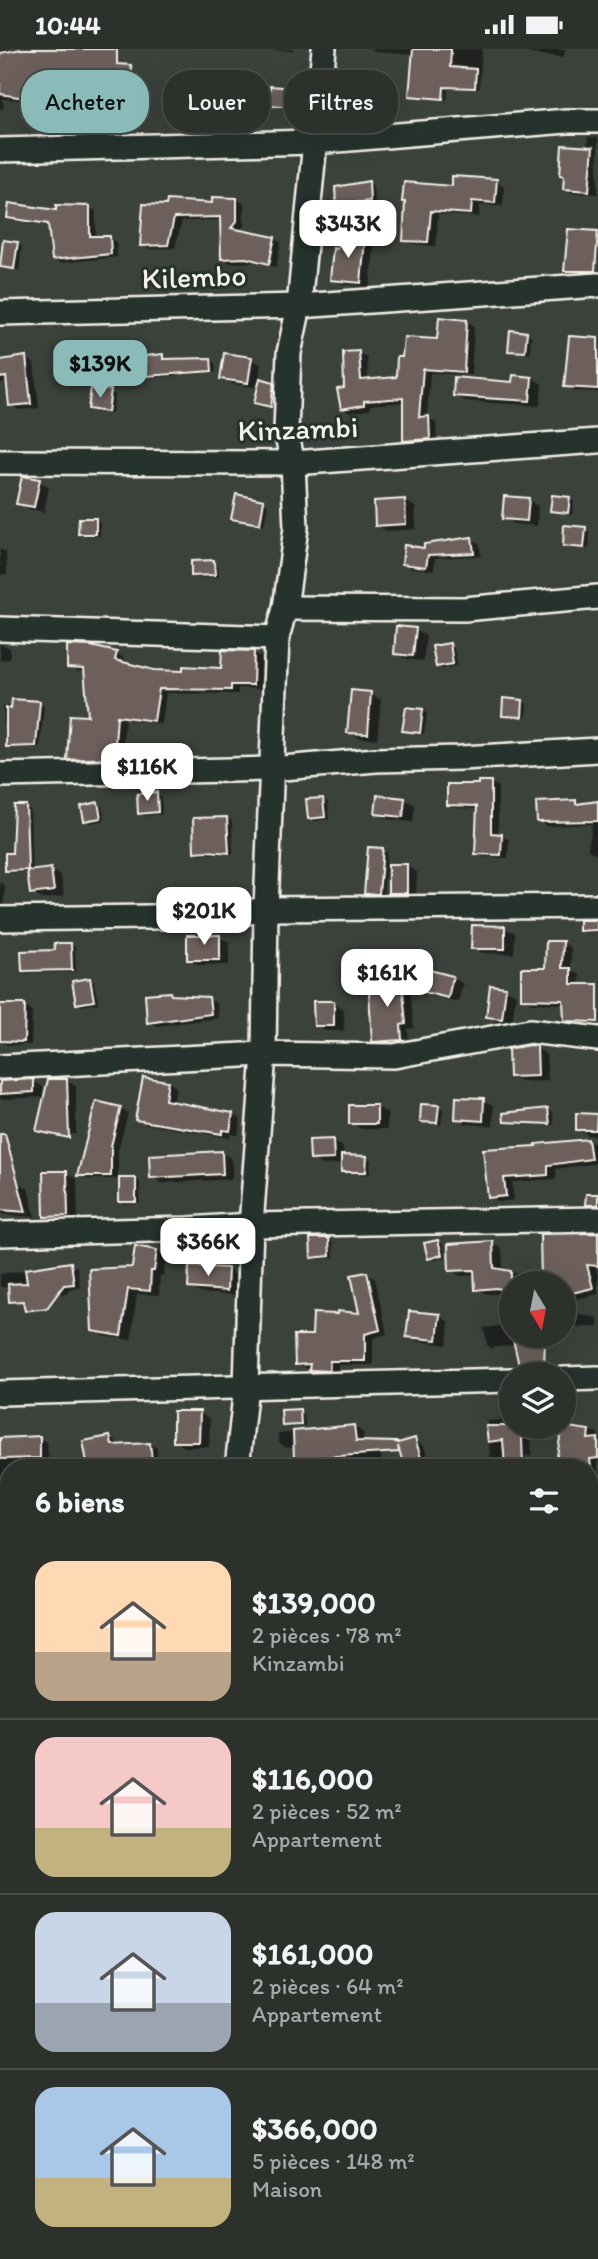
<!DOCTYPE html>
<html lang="fr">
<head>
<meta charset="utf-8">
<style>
	body { margin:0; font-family:Itim,sans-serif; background:#383d38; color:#f1f3f6; height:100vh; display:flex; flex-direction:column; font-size:26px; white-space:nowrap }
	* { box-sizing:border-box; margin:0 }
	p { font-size:23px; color:#a6a9a9 }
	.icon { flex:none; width:38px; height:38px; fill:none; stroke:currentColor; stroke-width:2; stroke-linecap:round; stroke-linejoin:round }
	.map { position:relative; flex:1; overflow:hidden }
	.side { position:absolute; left:0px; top:1410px; width:598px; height:800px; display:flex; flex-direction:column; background:#2c312c; border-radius:28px 28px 0 0; box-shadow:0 7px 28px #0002,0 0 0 2px #484c48 }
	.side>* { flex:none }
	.guide { position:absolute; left:21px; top:21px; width:556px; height:63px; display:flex; gap:14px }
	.needle { width:46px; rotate:170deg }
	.buttons { position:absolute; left:499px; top:1222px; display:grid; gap:14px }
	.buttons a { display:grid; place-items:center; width:77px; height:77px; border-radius:50%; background:#2c312c; box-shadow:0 7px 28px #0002,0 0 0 2px #484c48; font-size:35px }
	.price { position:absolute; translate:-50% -60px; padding:0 16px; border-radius:14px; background:#fff; color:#222; font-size:23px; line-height:46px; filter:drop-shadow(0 2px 4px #0008) }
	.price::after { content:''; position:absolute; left:50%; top:42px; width:21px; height:16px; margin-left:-10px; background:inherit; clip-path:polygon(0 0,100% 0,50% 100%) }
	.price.current { background:#8bbbb9; color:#111 }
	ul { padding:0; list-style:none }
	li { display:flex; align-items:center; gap:21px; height:175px; padding:0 35px }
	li+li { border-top:2px solid #484c48 }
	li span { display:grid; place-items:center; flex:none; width:196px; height:140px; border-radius:21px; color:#555 }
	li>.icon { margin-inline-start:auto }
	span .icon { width:84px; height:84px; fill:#fffc; stroke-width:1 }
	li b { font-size:30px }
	h2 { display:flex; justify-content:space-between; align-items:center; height:84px; padding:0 35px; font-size:30px }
	.chip { padding:0 24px; border-radius:28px; background:#2c312c; box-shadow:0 7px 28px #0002,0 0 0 2px #484c48; font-size:24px; line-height:63px }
	.chip.current { background:#8bbbb9; color:#111 }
	.status { display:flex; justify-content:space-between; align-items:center; height:49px; padding:0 35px; background:#2c312c; direction:ltr }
	.status svg { height:19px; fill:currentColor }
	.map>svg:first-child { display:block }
</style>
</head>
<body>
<div class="status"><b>10:44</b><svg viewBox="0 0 49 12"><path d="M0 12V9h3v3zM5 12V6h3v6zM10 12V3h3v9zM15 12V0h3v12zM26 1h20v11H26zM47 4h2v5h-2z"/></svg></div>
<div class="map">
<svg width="598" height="2210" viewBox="0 0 598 2210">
	<rect width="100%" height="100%" fill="#3b413b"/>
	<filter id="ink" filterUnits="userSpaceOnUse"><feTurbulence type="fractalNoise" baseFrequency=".0143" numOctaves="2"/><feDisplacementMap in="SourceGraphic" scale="14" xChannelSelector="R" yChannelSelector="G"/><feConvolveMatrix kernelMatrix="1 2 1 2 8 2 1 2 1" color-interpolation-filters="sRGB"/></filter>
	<g filter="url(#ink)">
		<g fill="#0007">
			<path d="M0,0H55L54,13L132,23L140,27L136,57L77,56L70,51V48L20,51L2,50L4,59L0,60Z"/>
			<path d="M256,0H293V2Z"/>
			<path d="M371,0H482L479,40H448L447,51L415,49L411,46L414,6L375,3Z"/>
			<path d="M522,0H565L564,8L531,5Z"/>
			<path d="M220,35L224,38V43L180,47L176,44Z"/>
			<path d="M294,41L298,43L297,59L275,58L271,55Z"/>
			<path d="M588,88H598V145L572,144L564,139L587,100Z"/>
			<path d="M496,132L504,137L503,157L480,156L479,168L438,165L436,197L412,195L405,191L407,154L453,139Z"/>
			<path d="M369,134L373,137L375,154L342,157L338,154Z"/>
			<path d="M237,150L244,155V176L239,183L274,189L281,194L276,218L255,213L230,214L222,209L221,171L182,172L175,199L149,200L142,196L144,157L213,156Z"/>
			<path d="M89,158L96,162V189H109L116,193L117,208L60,214L53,210L50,177L15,172L9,168Z"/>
			<path d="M364,192L374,198L370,238L341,235L331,230Z"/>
			<path d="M17,195L22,197L19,221L6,220L1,217Z"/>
			<path d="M467,272L474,277L471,326L430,324L427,369L436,373L437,394L413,395L405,391V353L370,356L371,360L350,364L342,359L359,304L367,308L368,332L398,330L439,292Z"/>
			<path d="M527,284L531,287L530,305L515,303L510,301Z"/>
			<path d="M598,291V343L574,342L566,337Z"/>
			<path d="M163,307L168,312L210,311L215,314L216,323L153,329L148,326Z"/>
			<path d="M26,309L34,314L39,359L19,361L10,356L9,333L0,334V312Z"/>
			<path d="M251,310L261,315L259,331L278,337L275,359L256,353L259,339L232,335L222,329Z"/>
			<path d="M532,329L542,335L540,357L465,352L455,347Z"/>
			<path d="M110,343L115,346L112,364L90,359Z"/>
			<path d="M39,432L49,438L44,463L28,460L18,454Z"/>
			<path d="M569,450L574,452L572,466L551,461Z"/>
			<path d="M528,451L538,457L537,477L514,475L504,469Z"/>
			<path d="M405,452L415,458L416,480L387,482L376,476Z"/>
			<path d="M263,453L268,455L264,476L233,469Z"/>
			<path d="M96,471L100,474V487H85L80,484Z"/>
			<path d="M585,480L590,483L589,500L569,498L565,496Z"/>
			<path d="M471,490L479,494L481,507L435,509L434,521L411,519L404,514L426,501Z"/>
			<path d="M0,500L6,503L7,525L0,526Z"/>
			<path d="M214,513L218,515L219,528L198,529L193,526Z"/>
			<path d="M416,581L426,587L423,612L406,610L395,605Z"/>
			<path d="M0,595L10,599V610L0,611Z"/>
			<path d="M449,596L454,599L457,617L442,620L437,617Z"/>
			<path d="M116,604L124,609L122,615L153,623L184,624L223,620L253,604L261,608L260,640L238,639V645L166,644L162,675L125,670L121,713L76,714L69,710L90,669L86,623L76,622L68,618Z"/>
			<path d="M371,645L381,651L377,690L359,689L349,683Z"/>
			<path d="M523,652L527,655L526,669L509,668L504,666Z"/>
			<path d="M39,653L44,656L40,699H10L5,697L3,657Z"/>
			<path d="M423,661L427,664L424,685L409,683L404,681Z"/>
			<path d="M491,734L498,738V786L509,791L508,809L484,808L477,804L479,760L456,759L449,755L480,737Z"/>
			<path d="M157,745L161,748L162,765L144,767L140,764Z"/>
			<path d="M405,750L415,756L413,773L387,770L377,764Z"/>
			<path d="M323,751L328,753L329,770L314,772L310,769Z"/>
			<path d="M575,753L580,756L598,754V806L588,801L592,775L546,777L538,772Z"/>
			<path d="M97,755L102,757L105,771L90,774L86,771Z"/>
			<path d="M26,758L30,761L32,824L51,821L61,827L64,847L42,850L32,844L29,823L11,824L7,821L14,806Z"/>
			<path d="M227,769L232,772L233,805H200L196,802Z"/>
			<path d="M383,801L387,804L383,847H370L366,844Z"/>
			<path d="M406,817L417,823L416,849H400L390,843Z"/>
			<path d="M0,833L5,837L3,864H0Z"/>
			<path d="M596,873L598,883L585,884L581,881Z"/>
			<path d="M504,879L515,884L514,905L483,904L472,899Z"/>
			<path d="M219,888L229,893V916H199L189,910Z"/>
			<path d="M563,894L571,899V921L580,926L579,936H598V977L575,976L566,971L565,955L532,954L523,949L547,921Z"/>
			<path d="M70,895L75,898L76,923L28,924L23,921Z"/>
			<path d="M412,919L453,929L463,935L458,953L424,945L414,939Z"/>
			<path d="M90,931L94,934L98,954L82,957L77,954Z"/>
			<path d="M402,933L410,938L414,979L408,980L409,995L382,996L374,992Z"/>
			<path d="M506,940L516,945L512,975L498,973L488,967Z"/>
			<path d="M170,945L175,948L209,950L217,955L218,969L157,977L149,972Z"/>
			<path d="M333,954L344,960V982H326L315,976Z"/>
			<path d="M0,957H24L32,962L31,996H7L0,992Z"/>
			<path d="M536,999L546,1005L548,1032L521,1033L510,1027Z"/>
			<path d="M33,1032L43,1038V1048L0,1050V1034Z"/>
			<path d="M67,1032L76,1037V1085L47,1084Z"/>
			<path d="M168,1033L176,1038L173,1055L233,1065L241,1070L238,1086L230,1085V1089L145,1075L137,1070Z"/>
			<path d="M484,1051L494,1057L493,1077L467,1075L456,1069Z"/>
			<path d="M377,1058L387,1064V1080H361L351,1074Z"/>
			<path d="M438,1058L443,1060L441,1076L426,1074L422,1072Z"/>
			<path d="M120,1060L128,1064L118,1102V1130H86L79,1126Z"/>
			<path d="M548,1060L553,1063L554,1076L510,1074L505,1072Z"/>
			<path d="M596,1067L598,1086H588L578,1080Z"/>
			<path d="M588,1091L596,1096L598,1114L556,1120V1130L512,1133L514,1151L498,1153L490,1148L485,1102L537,1099Z"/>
			<path d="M332,1092L343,1098V1108H366L371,1111L370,1125L347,1124L342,1122L343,1115L322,1116L312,1110Z"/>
			<path d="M222,1104L232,1110V1130L162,1134L152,1128Z"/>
			<path d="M67,1124L77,1130L78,1172L56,1173L46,1167Z"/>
			<path d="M136,1131L140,1133V1154L125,1155L121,1152Z"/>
			<path d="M0,1132L17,1133L28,1139L35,1168L6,1166L0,1163Z"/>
			<path d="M598,1189V1215L594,1212L598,1228V1245L564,1253V1234H511V1245H487L477,1240L476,1226L461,1227L451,1221L492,1194L502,1200L503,1222L543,1229Z"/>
			<path d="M328,1190L333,1193L334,1209L318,1210L313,1208Z"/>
			<path d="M438,1193L443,1195L446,1208L434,1211L429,1209Z"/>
			<path d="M157,1202L166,1208L163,1227L160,1226L159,1246L137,1245L131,1291L104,1287L94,1281L133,1220Z"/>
			<path d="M71,1215L77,1218L80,1238L71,1239L66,1245L0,1238V1225Z"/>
			<path d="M228,1221L238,1227L237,1246L200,1244L190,1239Z"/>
			<path d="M367,1225L375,1230L387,1285L373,1289V1316H338L337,1325H320L296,1315L313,1287L361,1266Z"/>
			<path d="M564,1262L598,1269V1278H564Z"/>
			<path d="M439,1267L449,1273L447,1296L418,1292L408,1287Z"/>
			<path d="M511,1271V1286H550V1291L491,1299L487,1296L484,1279L505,1276L504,1273Z"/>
			<path d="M299,1362L304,1364L305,1377L289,1379L284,1376Z"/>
			<path d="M199,1364L210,1370L209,1398H185L174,1392Z"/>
			<path d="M511,1371V1377H544L545,1391H531L532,1407H525V1419H491L487,1372Z"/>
			<path d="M354,1378L363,1383L364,1394L382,1399L381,1419H355V1412L327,1414V1419H296V1399H287L278,1393V1385Z"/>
			<path d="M564,1378L598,1384V1440L590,1441V1419H557Z"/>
			<path d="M39,1389L47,1393L49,1419H9V1451L0,1447V1392Z"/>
			<path d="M110,1389L117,1393L118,1398L150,1395L157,1399L158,1419L90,1418Z"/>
			<path d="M415,1391L424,1397L431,1419H406L400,1396Z"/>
			<path d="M0,1538L2,1547L9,1546V1570H0Z"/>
			<path d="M598,1550V1582L590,1583V1551Z"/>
			<path d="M9,1595V1665L0,1669V1596Z"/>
			<path d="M590,1605L595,1608L594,1626H590Z"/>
			<path d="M0,1688L9,1689V1732L0,1733Z"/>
			<path d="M590,1708H598V1735L590,1731Z"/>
			<path d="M0,1852L9,1856V1896L0,1897Z"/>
			<path d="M9,1936V1978L0,1979V1937Z"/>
			<path d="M590,1942H598V1989L590,1986Z"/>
			<path d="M0,2020L9,2027V2118L0,2119Z"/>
			<path d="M0,2201L4,2203L5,2210H0Z"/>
			<path d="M134,2202H196L193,2210H134Z"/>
			<path d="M258,2202H299V2210H257Z"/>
			<rect x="316" y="2202" width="26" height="8"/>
			<path d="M422,2202H452V2210H420Z"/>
			<path d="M568,2202H590L589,2210H568Z"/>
		</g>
		<g fill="#6d615b" stroke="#f4f1e8" stroke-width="2">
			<path d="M22,0H117V15L131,16L132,21L128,54L68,52V44L18,48L0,45V4Z"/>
			<path d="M413,0H451L450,18L476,20L475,39L444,38L443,50L409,47Z"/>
			<path d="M176,28L220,34V41L174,45Z"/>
			<path d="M270,37L294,39L293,58L269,56Z"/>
			<path d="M562,96L593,98L589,142L563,140L564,127L560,126Z"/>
			<path d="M452,127L497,130L495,154L472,152L471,165L431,162L428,193L403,192L405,153H402L404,133L452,137Z"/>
			<path d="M369,132L370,152L336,155L335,138Z"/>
			<path d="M212,148L237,149V172L231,179L275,188L269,215L246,209L221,210L220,168L174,169L168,196L140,197L143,155L166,156L167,151L212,154Z"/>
			<path d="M9,154L56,161V156L90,157V187H110L111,205L52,211L48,175L7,169Z"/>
			<path d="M568,180L598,182L595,222H564Z"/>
			<path d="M338,186L365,190L361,234L330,231L333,199L337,200Z"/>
			<path d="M3,191L18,193L14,220L0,218Z"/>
			<path d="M439,268L467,271L464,323L423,320L419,368L429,367L430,390L403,392V349L364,352V356L341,360L337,340L344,339L343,303L359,302L361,331L396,328L397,308H402L404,288L437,290Z"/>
			<path d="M510,281L527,283L525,303L508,302Z"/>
			<path d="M569,287L598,289V340L564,338Z"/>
			<path d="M224,304L252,308L248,334L220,330Z"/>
			<path d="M163,305V310L211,309L212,322L146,327L145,307Z"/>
			<path d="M26,307L31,355L9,357L6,328L0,329V311Z"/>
			<path d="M513,326L532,328L530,352L453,347L454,328L512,333Z"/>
			<path d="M260,329L274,333L271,358L254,354Z"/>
			<path d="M91,339L111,341L108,363L88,360Z"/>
			<path d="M22,427L40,430L34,458L16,455Z"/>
			<path d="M236,445L264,451L260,475L231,470Z"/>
			<path d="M552,446L570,448L568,464L550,462Z"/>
			<path d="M504,447L529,449L527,472L502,470Z"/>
			<path d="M405,450L406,475L375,477L374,452Z"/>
			<path d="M79,469H96V485H78Z"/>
			<path d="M564,476L586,478L584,499L563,497Z"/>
			<path d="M472,488L474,504L428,506L426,518L402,515L404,496L424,499V495Z"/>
			<path d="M214,511L215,526L191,527V512Z"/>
			<path d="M396,577L416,579L413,607L394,605Z"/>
			<path d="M450,594L453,615L436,618L432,597Z"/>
			<path d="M67,596L91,597L117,603L115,611L154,621L183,622V617L221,619L222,601L254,602L253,636H231V641L159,640L154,672L117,667L114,709L67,711L70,666L88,667L84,620L67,619Z"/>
			<path d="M351,641L371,643L368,685L347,684Z"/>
			<path d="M503,649L523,651L522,668L502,667Z"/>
			<path d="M12,650L40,652L36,697L6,698V659H11Z"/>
			<path d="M406,658L423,660L420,684L402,682Z"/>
			<path d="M478,732H491V784L502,785L501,806L475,805L477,757L447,756V735H478Z"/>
			<path d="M157,743L158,763L138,765L137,745Z"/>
			<path d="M377,746L405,749L403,768L375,765Z"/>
			<path d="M323,749L325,768L308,770L306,750Z"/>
			<path d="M576,751V755L598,752V772L537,773L536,753Z"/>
			<path d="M98,753L101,769L84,772L81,757Z"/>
			<path d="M14,756H26L28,821L5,822V804H12Z"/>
			<path d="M227,768L229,804L208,802L194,803L193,769Z"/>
			<path d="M368,798L383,799L379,845H364Z"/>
			<rect x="388" y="815" width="19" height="29"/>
			<path d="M51,819L54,842L30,845L27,822Z"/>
			<path d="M579,871H597V881L579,882Z"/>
			<path d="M472,876L505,877V900H471Z"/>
			<rect x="187" y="886" width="33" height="25"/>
			<path d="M546,892H563L562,919H571V935H598V973L564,972L563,951L521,950V919H545Z"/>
			<path d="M54,894H71L72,921L22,922L21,902L55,901Z"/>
			<path d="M410,916L453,927L448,949L412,940Z"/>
			<path d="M372,926L402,932L406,975L401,976L402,991L372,993L369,944Z"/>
			<path d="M90,929L94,952L76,955L72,932Z"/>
			<path d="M490,936L506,938L502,970L486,968Z"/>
			<path d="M170,943L171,946L209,948L211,965L147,974L145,945Z"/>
			<path d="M313,952H334V977H314Z"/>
			<path d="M0,955H25L24,993L0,992Z"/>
			<path d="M530,996L537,997L538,1027L509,1028L508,1000Z"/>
			<path d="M143,1028L168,1032L165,1051L233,1064L230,1082L222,1081V1085L135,1071Z"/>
			<path d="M34,1030V1043L0,1045V1032Z"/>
			<path d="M48,1030H67L69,1089L36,1082Z"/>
			<path d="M456,1048L484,1049L483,1072L455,1070Z"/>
			<path d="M96,1052L121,1058L111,1097V1127H77Z"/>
			<path d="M421,1055L439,1056L437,1074L420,1073Z"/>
			<rect x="349" y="1056" width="28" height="19"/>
			<path d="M548,1059L550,1075L504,1073L503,1064Z"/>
			<path d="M576,1064L597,1065L596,1081H576Z"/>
			<path d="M0,1085H5L26,1163L0,1161Z"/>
			<path d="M333,1090L334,1110L310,1111L309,1091Z"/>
			<path d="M588,1090L591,1110L548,1116V1126L504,1129L506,1147L488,1149L483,1100L536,1097L535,1095Z"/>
			<path d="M222,1102L223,1125L150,1129L149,1106Z"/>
			<path d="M341,1106L367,1107L366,1123H341Z"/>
			<path d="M43,1122H67L68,1167L44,1168Z"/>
			<rect x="119" y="1129" width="17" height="24"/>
			<path d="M586,1145H598V1156H585Z"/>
			<path d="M598,1184V1217L587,1216L593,1239L564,1246V1234H541L540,1185Z"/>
			<path d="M310,1189H329L330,1207L311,1209Z"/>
			<path d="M438,1191L442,1206L428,1210L424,1194Z"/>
			<path d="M493,1192L494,1219L511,1222V1242L496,1239L475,1241L474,1221L449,1222L448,1195Z"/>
			<path d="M135,1197L157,1201L154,1222H151L150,1242L128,1240L121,1287L92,1282L89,1220L132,1218Z"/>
			<path d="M71,1213L74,1235L64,1236L47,1259L25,1262L23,1252L9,1253L8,1235L27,1234L25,1220Z"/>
			<path d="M189,1217L228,1219L227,1242L188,1239Z"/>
			<path d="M367,1223L380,1281L365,1285V1312H330L329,1322L309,1321L310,1315L295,1316L294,1286H312L313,1264L337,1265V1262L359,1264L351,1226Z"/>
			<path d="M409,1262L440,1265L437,1291L406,1288Z"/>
			<path d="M512,1286H545L544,1322L520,1321Z"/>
			<path d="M300,1360L301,1376L282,1377L281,1361Z"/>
			<path d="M173,1362H200L199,1393H173Z"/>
			<path d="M354,1376L356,1392L398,1393V1394L415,1389L421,1409L403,1414L398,1397L399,1403L294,1410L293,1382Z"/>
			<path d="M486,1377H532V1387L522,1389L523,1419H505L503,1391L488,1393Z"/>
			<path d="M562,1377L589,1381L588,1390L598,1389V1409L590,1410L591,1419H555Z"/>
			<path d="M40,1387V1409L0,1410V1389Z"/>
			<path d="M110,1387L112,1396L150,1394L152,1411L115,1414L88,1419L83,1392Z"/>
		</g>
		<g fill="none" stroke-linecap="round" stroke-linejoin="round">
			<g stroke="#f4f1e8" stroke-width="28">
				<g id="street">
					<path d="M0,101L314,93L567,72H598"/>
					<path d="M0,264L299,257L598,236"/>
					<path d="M0,413L293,414L598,392"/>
					<path d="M285,559L464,560L598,548"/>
					<path d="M0,580L277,589"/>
					<path d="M0,726L271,720L376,711L461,709L598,701"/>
					<path d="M0,870L223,867L266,860L598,857"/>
					<path d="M0,1018L264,1005L394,1007L530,982L598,990"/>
					<path d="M0,1185L188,1180L251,1176L598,1170"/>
					<path d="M564,1330L598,1329"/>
					<path d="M0,1344L511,1331"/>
					<path d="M237,1419L246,1337L251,1176L264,1005L266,860L277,589L285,559L296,479L293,414L286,383L289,304L299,257L324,0"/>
					<path d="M590,1500H598"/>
					<path d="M0,1501H9"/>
					<path d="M590,1662L598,1661"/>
					<path d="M0,1674H9"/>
					<path d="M590,1833H598"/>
					<path d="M0,1837L9,1836"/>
					<path d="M590,2003L598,2002"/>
					<path d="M0,2004H9"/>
					<path d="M590,2162H598"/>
					<path d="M0,2171L9,2170"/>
					<path d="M204,2210L206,2202"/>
				</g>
			</g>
			<use href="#street" stroke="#26332d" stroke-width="23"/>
		</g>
	</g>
	<g text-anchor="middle" stroke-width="6" stroke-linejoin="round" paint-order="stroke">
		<g font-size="30" fill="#f4f1e8" stroke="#26332d">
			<text transform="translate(194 228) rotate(-2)" y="10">Kilembo</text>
			<text transform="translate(298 380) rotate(-2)" y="10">Kinzambi</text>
		</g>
	</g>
</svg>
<div class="buttons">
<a><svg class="needle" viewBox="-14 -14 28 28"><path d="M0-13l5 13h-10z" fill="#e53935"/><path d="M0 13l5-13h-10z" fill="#a6a9a9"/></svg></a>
<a><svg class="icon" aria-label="layers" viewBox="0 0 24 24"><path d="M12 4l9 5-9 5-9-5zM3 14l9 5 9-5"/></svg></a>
</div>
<b class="price" style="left:348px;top:211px">$343K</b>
<b class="price current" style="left:100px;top:351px">$139K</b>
<b class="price" style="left:147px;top:754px">$116K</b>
<b class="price" style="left:204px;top:898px">$201K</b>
<b class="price" style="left:387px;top:960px">$161K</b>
<b class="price" style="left:208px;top:1229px">$366K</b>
<div class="guide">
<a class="chip current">Acheter</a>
<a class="chip">Louer</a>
<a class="chip">Filtres</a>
</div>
<section class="side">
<h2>6 biens<svg class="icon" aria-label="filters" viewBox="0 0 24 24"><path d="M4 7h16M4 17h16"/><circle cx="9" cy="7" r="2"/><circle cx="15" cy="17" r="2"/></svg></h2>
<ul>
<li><span style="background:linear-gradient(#ffd9b3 65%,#b9a48a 0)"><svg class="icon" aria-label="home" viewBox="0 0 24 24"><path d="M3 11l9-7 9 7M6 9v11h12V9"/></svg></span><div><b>$139,000</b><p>2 pièces · 78 m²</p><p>Kinzambi</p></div></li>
<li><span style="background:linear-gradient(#f6c9c9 65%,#c2b280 0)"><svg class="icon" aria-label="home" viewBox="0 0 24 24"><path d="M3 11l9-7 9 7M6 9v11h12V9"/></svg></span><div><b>$116,000</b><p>2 pièces · 52 m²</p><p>Appartement</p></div></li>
<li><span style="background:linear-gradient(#c9d6e8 65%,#9aa5b1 0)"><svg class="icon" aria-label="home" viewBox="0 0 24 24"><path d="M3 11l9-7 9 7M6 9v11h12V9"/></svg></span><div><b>$161,000</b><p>2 pièces · 64 m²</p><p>Appartement</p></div></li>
<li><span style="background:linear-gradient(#a9c7e8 65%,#c2b280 0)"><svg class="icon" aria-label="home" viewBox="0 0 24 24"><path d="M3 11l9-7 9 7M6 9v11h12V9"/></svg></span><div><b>$366,000</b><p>5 pièces · 148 m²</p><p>Maison</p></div></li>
</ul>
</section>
</div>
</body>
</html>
